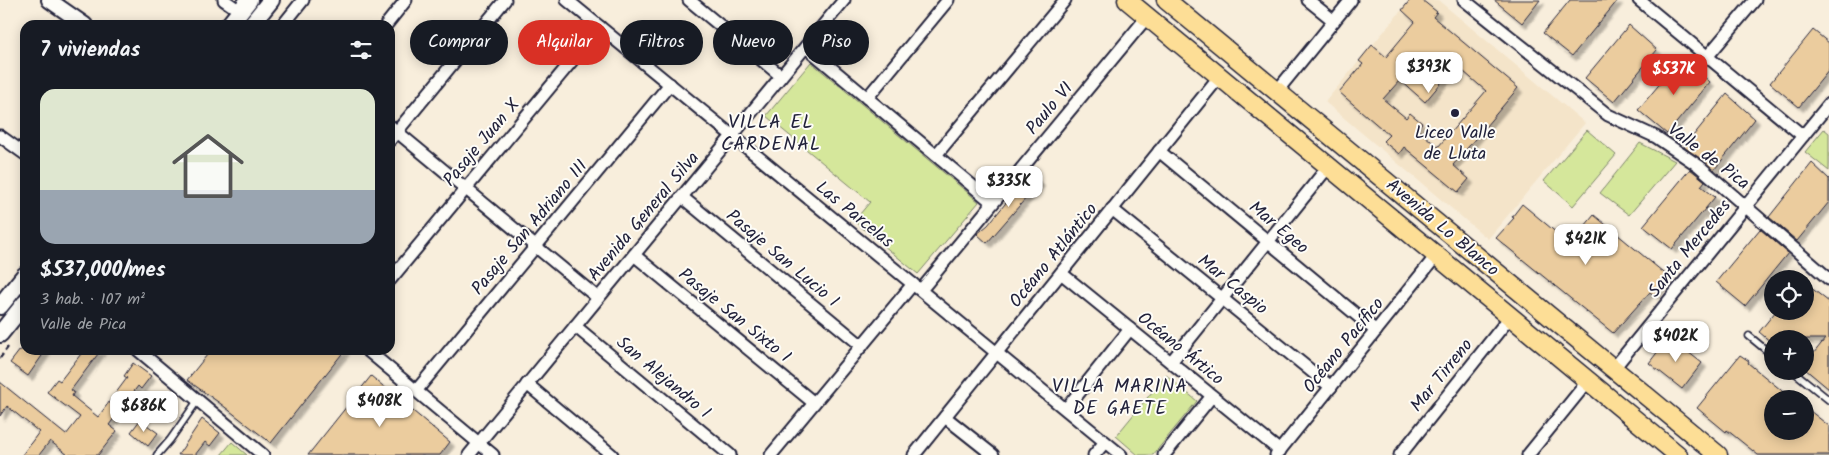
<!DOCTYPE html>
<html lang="es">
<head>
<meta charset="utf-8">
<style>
	body { margin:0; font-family:Kalam,sans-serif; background:#20242c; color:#f1f3f6; height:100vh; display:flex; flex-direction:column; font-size:19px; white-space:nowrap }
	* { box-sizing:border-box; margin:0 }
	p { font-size:16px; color:#9ea1a6 }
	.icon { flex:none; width:28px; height:28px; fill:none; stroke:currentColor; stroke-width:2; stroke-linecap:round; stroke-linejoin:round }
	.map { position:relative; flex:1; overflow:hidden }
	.details { position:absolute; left:20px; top:20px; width:375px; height:335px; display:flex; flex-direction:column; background:#171b24; border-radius:15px; box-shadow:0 2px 12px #0003 }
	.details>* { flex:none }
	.banner { position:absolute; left:410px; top:20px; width:475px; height:45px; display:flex; gap:10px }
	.controls { position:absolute; left:1764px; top:270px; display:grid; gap:10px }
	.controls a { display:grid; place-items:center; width:50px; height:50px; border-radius:50%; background:#171b24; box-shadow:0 2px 12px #0003; font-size:25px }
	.price { position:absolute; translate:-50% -42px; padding:0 11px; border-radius:10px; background:#fff; color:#222; font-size:16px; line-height:32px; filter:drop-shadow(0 1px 2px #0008) }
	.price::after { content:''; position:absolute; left:50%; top:30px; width:15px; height:11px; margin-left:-8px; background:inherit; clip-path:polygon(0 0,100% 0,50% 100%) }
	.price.selected { background:#d93025; color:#fff }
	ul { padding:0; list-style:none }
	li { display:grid; align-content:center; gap:10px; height:265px; padding:0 20px }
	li+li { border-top:1px solid #363941 }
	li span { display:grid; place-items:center; height:155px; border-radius:15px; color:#555 }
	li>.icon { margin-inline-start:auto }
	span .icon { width:90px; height:90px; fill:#fffc; stroke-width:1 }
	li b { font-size:21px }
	h2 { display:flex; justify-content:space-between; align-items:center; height:60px; padding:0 20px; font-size:21px }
	.pill { padding:0 18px; border-radius:22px; background:#171b24; box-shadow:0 2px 12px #0003; font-size:18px; line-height:45px }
	.pill.selected { background:#d93025; color:#fff }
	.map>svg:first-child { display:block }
</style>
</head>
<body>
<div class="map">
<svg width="1829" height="455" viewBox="0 0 1829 455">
	<defs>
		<filter id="shadow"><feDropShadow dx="4.5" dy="4.5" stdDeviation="1" flood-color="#0004"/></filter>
	</defs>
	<rect width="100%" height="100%" fill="#f8eedc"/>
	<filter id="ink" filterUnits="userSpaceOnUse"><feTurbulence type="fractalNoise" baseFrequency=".02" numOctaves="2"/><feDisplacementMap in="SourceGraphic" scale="10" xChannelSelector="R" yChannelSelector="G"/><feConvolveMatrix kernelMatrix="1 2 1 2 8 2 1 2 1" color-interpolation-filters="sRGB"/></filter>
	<g filter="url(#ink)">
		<path fill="#f4e4c9" d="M1410,0H1438L1585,123L1488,239L1325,102Z"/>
		<g fill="#d5e79b" stroke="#7c846b">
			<path d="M811,62L979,202L918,274L854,221L870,202L766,116Z"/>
			<path d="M1824,129L1829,133V171L1805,152Z"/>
			<path d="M1587,130L1616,155L1573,206L1544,181Z"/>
			<path d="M1640,143L1675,161L1629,215L1600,193Z"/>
			<path d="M1166,375L1197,401L1153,455H1138L1116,436Z"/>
			<path d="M232,442L247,455H221Z"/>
		</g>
		<g fill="#ebcc9e" stroke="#22223b" fill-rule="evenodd" filter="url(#shadow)">
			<path d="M1410,0H1422L1437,12L1433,17L1518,88L1453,165L1469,179L1458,192L1404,147L1399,154L1383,141L1389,135L1339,92L1363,64L1359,61L1372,45L1386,57L1415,22L1402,10ZM1456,65L1486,91L1438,147L1417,129L1422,123L1410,113L1406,118L1383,99L1400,80L1425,102Z"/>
			<path d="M1494,0H1540L1522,23Z"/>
			<path d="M1570,0H1618L1572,56L1543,33Z"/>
			<path d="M1629,25L1657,50L1614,102L1585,78Z"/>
			<path d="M1813,30L1829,43V70L1799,107L1770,83Z"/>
			<path d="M1682,57L1710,82L1667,134L1638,110Z"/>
			<path d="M1727,94L1755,119L1714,170L1684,147Z"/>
			<path d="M1812,163L1829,179V202L1797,241L1769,217Z"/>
			<path d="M1690,169L1705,181L1701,186L1715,197L1672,249L1643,226Z"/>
			<path d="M1030,173L1040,182L987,243L977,234L988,225Z"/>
			<path d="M1522,204L1570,244L1594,215L1669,277L1654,295L1650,292L1613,333L1496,238L1514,218L1512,217Z"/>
			<path d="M1760,229L1788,253L1745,306L1716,282Z"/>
			<path d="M1805,283L1829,302V389L1805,369V364L1825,339H1786L1778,332L1771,342L1759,332L1776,311H1805Z"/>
			<path d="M1669,337L1702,363L1682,389L1649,363Z"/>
			<path d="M20,350H46L28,376L10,363Z"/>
			<path d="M84,350H101L71,390L74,392L72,396L98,417L127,378L124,376L133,363L151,376L141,389L138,386L109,425L117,431L98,455H68L50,441L39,455H22L39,432L7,406L0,416V382L66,435L80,417L47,392L57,379L60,381Z"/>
			<path d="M211,350H345L271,443L221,404L187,380Z"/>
			<path d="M1740,355L1749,361L1748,363L1792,399H1772V431H1805V407L1829,426V455H1758L1727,430L1726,432L1697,408Z"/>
			<path d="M371,376L450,442L440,455H308Z"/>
			<path d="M202,419L220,433L210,446L205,442L195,455H178Z"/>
			<path d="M140,420L158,433L148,446L131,432Z"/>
		</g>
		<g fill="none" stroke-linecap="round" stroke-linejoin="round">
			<g stroke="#22223b" stroke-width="9">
				<g id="service">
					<path d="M1749,336L1772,355"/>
					<path d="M1793,371L1829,400"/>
					<path d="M157,455L170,440L198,400"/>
				</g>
			</g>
			<g stroke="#22223b" stroke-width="15">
				<g id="minor">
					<path d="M224,0L240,11"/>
					<path d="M567,0L1121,455"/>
					<path d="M689,0L781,76"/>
					<path d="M1308,0L1334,21"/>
					<path d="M1464,0L1608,115L1656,137L1699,166L1829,279"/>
					<path d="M1639,0L1803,136"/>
					<path d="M283,25L303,0"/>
					<path d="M386,25L406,0"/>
					<path d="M806,47L993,203"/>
					<path d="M1707,57L1755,0"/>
					<path d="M1277,91L1351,0"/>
					<path d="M867,98L948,0"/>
					<path d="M390,126L598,298"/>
					<path d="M0,136L25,154"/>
					<path d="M390,140L505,0"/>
					<path d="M1159,151L1376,331"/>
					<path d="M936,155L1065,0"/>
					<path d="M682,197L862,346"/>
					<path d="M1112,209L1331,387"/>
					<path d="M634,255L814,403"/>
					<path d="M1061,273L1280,451"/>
					<path d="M390,280L600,27"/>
					<path d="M921,290L1147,17"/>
					<path d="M575,326L730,455"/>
					<path d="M138,350L263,455"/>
					<path d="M367,350L493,455"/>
					<path d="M1171,362L1328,167"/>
					<path d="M1614,368L1829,104"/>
					<path d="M527,384L612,455"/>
					<path d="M416,391L670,84"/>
					<path d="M1066,409L1130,329"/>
					<path d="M945,417L993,455"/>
					<path d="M469,455L844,0"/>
					<path d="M771,455L913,284"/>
					<path d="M914,455L1219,77"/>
					<path d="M1094,455L1105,442"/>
					<path d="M1164,455L1212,396"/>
					<path d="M1276,455L1436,256"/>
					<path d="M1400,455L1510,317"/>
					<path d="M1528,455L1588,381"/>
				</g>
			</g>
			<g stroke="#22223b" stroke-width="18">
				<path id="tertiary" d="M49,0L85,25"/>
			</g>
			<g stroke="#22223b" stroke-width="20">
				<g id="secondary">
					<path d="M229,25L249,0"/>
					<path d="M251,25L271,0"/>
					<path d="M0,306L25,275"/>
					<path d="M0,334L25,303"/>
				</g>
			</g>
			<g stroke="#22223b" stroke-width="21">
				<g id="primary">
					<path d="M1127,0L1678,455"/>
					<path d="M1166,0L1718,455"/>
				</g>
			</g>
			<path stroke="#22223b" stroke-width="2.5" stroke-dasharray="5 4" stroke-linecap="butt" d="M0,358L8,347"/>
			<use href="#service" stroke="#fdfcf7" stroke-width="5.5"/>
			<use href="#minor" stroke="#fdfcf7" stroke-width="11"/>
			<use href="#tertiary" stroke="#fdfcf7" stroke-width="14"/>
			<use href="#secondary" stroke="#fdfcf7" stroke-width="16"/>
			<use href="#primary" stroke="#fdde96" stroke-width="18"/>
		</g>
	</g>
	<circle fill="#22223b" stroke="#fdfcf7" stroke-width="2" cx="1455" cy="113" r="5"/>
	<g text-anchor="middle" stroke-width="4" stroke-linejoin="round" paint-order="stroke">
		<g font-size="18" fill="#22223b" stroke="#fdfcf7">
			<text transform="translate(1049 108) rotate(-50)" y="6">Paulo VI</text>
			<text transform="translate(481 142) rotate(-50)" y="6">Pasaje Juan X</text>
			<text transform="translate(1709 156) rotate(37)" y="6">Valle de Pica</text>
			<text transform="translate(855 214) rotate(39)" y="6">Las Parcelas</text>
			<text transform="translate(643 216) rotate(-50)" y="6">Avenida General Silva</text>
			<text transform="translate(529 227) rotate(-50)" y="6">Pasaje San Adriano III</text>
			<text transform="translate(1279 227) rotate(40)" y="6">Mar Egeo</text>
			<text transform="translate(1443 227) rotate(40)" y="6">Avenida Lo Blanco</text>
			<text transform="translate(1689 248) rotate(-51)" y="6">Santa Mercedes</text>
			<text transform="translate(1053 255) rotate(-51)" y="6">Océano Atlántico</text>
			<text transform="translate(783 258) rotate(40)" y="6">Pasaje San Lucio I</text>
			<text transform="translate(1233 284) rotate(39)" y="6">Mar Caspio</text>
			<text transform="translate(735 315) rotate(39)" y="6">Pasaje San Sixto I</text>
			<text transform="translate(1343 345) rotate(-51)" y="6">Océano Pacífico</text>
			<text transform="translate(1181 348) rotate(39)" y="6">Océano Ártico</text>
			<text transform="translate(1441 375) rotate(-51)" y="6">Mar Tirreno</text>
			<text transform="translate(664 377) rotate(40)" y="6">San Alejandro I</text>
		</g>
		<g font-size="18" fill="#22223b" stroke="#fdfcf7">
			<text x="1455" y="138">Liceo Valle<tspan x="1455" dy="21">de Lluta</tspan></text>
		</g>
		<g font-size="19" letter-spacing="1" fill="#22223b" stroke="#fdfcf7">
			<text x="771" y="128">VILLA EL<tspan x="771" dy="22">CARDENAL</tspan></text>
			<text x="1120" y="392">VILLA MARINA<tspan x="1120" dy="22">DE GAETE</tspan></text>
		</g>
	</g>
</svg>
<div class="controls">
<a><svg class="icon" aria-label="locate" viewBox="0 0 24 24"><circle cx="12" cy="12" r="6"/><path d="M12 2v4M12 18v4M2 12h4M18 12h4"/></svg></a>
<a>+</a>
<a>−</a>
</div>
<b class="price" style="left:1429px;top:94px">$393K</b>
<b class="price selected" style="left:1674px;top:96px">$537K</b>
<b class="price" style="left:1009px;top:208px">$335K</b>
<b class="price" style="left:1586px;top:266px">$421K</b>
<b class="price" style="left:1676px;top:363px">$402K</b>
<b class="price" style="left:380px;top:428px">$408K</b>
<b class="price" style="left:144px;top:433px">$686K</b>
<div class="banner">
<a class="pill">Comprar</a>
<a class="pill selected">Alquilar</a>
<a class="pill">Filtros</a>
<a class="pill">Nuevo</a>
<a class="pill">Piso</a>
</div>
<section class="details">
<h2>7 viviendas<svg class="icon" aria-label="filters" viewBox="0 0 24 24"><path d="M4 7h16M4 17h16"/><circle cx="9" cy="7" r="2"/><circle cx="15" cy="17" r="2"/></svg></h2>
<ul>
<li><span style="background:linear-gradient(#dfe7d0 65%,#9aa5b1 0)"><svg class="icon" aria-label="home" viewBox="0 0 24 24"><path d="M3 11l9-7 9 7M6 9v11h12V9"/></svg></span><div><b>$537,000/mes</b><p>3 hab. · 107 m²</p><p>Valle de Pica</p></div></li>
</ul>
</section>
</div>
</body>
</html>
